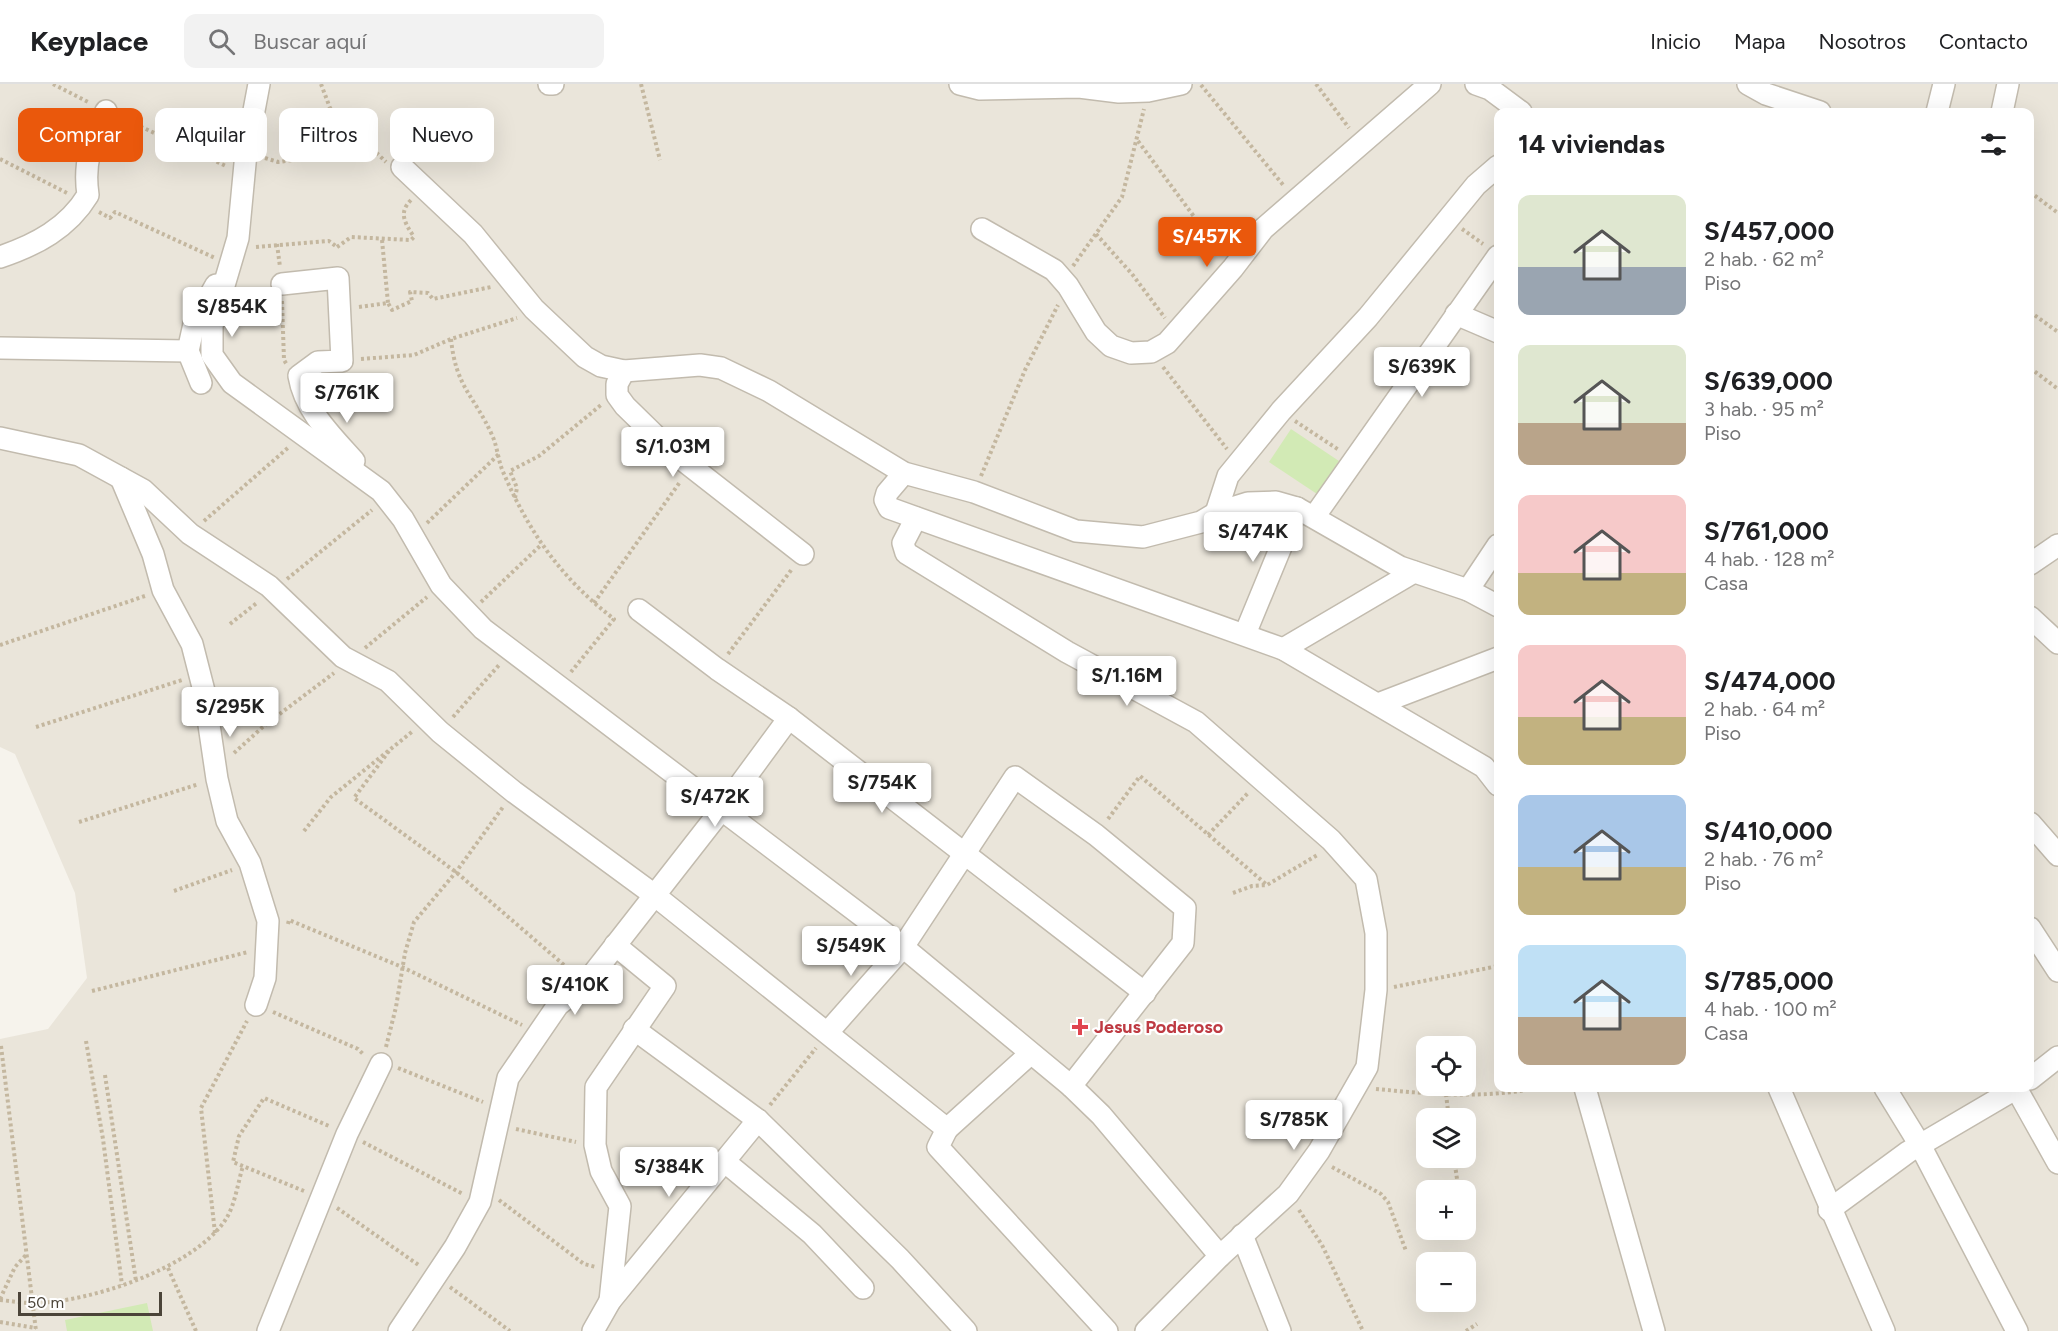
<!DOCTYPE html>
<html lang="es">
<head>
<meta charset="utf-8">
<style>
	body { margin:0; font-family:Figtree,sans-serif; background:#f2f2f2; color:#202124; height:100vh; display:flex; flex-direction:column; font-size:22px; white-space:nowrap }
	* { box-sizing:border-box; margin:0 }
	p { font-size:20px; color:#757577 }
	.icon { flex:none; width:33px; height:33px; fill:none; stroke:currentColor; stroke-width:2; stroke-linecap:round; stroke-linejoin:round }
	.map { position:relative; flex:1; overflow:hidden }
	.details { position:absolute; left:1494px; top:24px; width:540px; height:984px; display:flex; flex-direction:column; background:#fff; border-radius:12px; box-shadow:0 6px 24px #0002 }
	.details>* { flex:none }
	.hud { position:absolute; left:18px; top:24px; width:570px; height:54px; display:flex; gap:12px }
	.buttons { position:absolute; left:1416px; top:952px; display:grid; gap:12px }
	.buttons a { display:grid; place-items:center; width:60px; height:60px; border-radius:12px; background:#fff; box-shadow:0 6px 24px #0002; font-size:30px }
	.scale { position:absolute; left:18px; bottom:15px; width:144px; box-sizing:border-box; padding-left:6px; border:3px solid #4b4439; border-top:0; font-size:16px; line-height:21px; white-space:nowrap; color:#4b4439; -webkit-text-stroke:4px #fff; paint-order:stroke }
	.price { position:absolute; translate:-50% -51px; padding:0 14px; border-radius:6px; background:#fff; color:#222; font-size:20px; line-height:39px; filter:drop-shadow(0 2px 3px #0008) }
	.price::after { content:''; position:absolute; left:50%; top:36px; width:18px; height:14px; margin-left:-9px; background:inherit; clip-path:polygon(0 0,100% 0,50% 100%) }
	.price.active { background:#ea580c; color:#fff }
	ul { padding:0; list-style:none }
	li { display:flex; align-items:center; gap:18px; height:150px; padding:0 24px }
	li span { display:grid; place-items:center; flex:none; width:168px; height:120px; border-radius:12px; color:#555 }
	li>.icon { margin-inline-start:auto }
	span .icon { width:72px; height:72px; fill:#fffc; stroke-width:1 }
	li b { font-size:26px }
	h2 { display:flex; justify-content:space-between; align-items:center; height:72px; padding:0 24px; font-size:26px }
	.chip { padding:0 21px; border-radius:12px; background:#fff; box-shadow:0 6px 24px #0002; font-size:21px; line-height:54px }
	.chip.active { background:#ea580c; color:#fff }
	header { display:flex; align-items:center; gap:36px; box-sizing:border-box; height:84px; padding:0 30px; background:#fff; border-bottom:2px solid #e0e0e0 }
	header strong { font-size:28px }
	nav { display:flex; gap:33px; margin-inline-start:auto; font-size:21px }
	.search { width:420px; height:54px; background:#f2f2f2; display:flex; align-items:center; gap:15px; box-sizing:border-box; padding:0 21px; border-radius:12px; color:#757577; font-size:22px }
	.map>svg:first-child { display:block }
</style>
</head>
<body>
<header>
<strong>Keyplace</strong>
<div class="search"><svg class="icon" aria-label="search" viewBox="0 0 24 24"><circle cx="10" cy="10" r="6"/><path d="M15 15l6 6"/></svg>Buscar aquí</div>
<nav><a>Inicio</a><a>Mapa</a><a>Nosotros</a><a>Contacto</a></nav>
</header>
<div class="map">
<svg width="2058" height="1247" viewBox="0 0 2058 1247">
	<rect width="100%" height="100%" fill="#f6f3ec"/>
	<path fill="#eae5da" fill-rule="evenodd" d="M0,0H2058V1247H0V955L48,945L87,894L75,809L15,670L0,663ZM1498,28H2030V1004H1498ZM1426,963H1466V1002H1426ZM1426,1035H1466V1074H1426ZM1426,1107H1466V1146H1426ZM1426,1179H1466V1218H1426Z"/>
	<g fill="#d2eab5">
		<path d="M1291,345L1339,377L1317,410L1269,378Z"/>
		<path d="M147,1219L153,1247H67L65,1236Z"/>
	</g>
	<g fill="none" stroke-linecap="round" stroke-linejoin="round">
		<g stroke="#c2bbae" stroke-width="24">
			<g id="minor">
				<path d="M259,0L246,69L238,154L212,242V271L232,299L381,407L403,435L441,501L483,545L903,863L1071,1002L1101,1031L1220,1172"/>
				<path d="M549,0H553"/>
				<path d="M960,0L980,5L1079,3L1119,8L1148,7L1181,0"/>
				<path d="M1476,0L1490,5L1521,28"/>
				<path d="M1748,0L1766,10L1820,28"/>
				<path d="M1937,28L1944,0"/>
				<path d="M2002,28L2008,0"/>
				<path d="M402,83L473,150L534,225L585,273L601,282L624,287L700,281L721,284L769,307L904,389L974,408L1076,447L1143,453L1201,438L1216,429L1248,419L1276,418L1297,424L1400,483L1468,506L1498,522"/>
				<path d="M982,145L1054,186L1068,202L1096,248L1111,262L1131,269L1151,268L1167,259L1233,184L1263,145L1430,0"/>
				<path d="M0,173C36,161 68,144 88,111C83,77 92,58 106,27"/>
				<path d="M282,200L338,194L342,277L318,278L299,292C305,327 332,352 354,377"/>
				<path d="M1456,230L1498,248"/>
				<path d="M0,264L188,267"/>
				<path d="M624,287L617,300V311L625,322L670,366L803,470"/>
				<path d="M201,299L188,267L194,240L216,201"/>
				<path d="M0,354L79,371L143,406L190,450L269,502L343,573L388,597L440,648L514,708L653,810L947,1045L938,1063L1107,1247"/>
				<path d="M904,389L887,409L885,416L889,424L1283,565L1484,683L1498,701"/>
				<path d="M121,394L153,470L163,506L192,560L204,607L217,695L227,737L250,779L268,837L265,894L256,921"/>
				<path d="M1216,429L1228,392L1281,327L1368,233L1476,101L1498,82"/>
				<path d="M1314,433L1498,172"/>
				<path d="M916,434L903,459L906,469L1067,568L1196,638L1331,756L1366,795L1376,849V906L1367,983L1319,1067L1288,1110L1220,1172L1146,1247"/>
				<path d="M2030,480L2058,461"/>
				<path d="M1468,506L1498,461"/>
				<path d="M639,526L717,585L789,634L1145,909"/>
				<path d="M2030,533L2058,559"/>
				<path d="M1245,550L1297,424"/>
				<path d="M1283,565L1414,488"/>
				<path d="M1378,620L1498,574"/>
				<path d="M2030,739L2058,771"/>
				<path d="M2030,844L2058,887"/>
				<path d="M634,945L758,1036L900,1175L966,1247"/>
				<path d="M828,948L903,863L1015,693L1096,751L1185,824L1183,859L1071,1002"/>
				<path d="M2030,995L2058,973"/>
				<path d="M1585,1004L1654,1247"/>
				<path d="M1779,1004L1884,1247"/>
				<path d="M1885,1004L1920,1061L2017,1247"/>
				<path d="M2016,1004L2058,1079"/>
				<path d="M947,1045L1030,970"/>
				<path d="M724,1077L812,1150L863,1204"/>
				<path d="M1829,1126L1908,1068L2017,1004"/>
				<path d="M1242,1151L1280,1247"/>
				<path d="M610,1217L620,1122L601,1087L595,1061L596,1003L665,902L615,861"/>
				<path d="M268,1247L347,1050L381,980"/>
				<path d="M399,1247L455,1163L480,1118L508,994L558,921L586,899L722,725L789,634"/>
				<path d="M593,1247L610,1217L758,1036"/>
			</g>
		</g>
		<g stroke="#c4b79f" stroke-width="4" stroke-dasharray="3 3" stroke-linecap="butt">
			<path d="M53,0L90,19"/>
			<path d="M321,0L330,24L386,78"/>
			<path d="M641,0L660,76"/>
			<path d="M1316,0L1349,44"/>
			<path d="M1201,1L1284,102"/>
			<path d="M124,35L226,82"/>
			<path d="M1138,57L1221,169"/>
			<path d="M265,74L278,78L374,65"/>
			<path d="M0,75L67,109"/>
			<path d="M2030,108L2058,129"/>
			<path d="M99,128L110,134L115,128L215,174"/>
			<path d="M1462,145L1483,160"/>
			<path d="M1096,150L1132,190L1165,234"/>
			<path d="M382,156L388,219"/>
			<path d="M277,160L280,183"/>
			<path d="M256,163L329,157L337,163"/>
			<path d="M337,163L351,153L411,156L414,153C405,139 398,129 411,116"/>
			<path d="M1073,182L1122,113L1144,25"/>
			<path d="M282,217L284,276L287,281"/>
			<path d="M359,223L388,219L392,226L412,217L410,208L428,209L433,215L491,203"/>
			<path d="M2030,228L2058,248"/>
			<path d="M451,255C456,304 474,311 492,351C498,364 498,378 504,390C530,450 562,495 614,535L571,588"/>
			<path d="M361,275L414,271L451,255L517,234"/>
			<path d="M1163,283L1227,365"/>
			<path d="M2030,284L2058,305"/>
			<path d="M1295,337L1339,366"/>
			<path d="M981,392L1025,286L1058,221"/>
			<path d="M515,414L517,404L510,387L539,372L601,321"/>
			<path d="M204,437L289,363"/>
			<path d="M427,439L500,369"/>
			<path d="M287,495L372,426"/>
			<path d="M481,518L542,460"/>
			<path d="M594,519L680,398"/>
			<path d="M230,540L258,518"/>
			<path d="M0,561L145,512"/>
			<path d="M365,564L427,513"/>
			<path d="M728,570L792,485"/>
			<path d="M453,633L499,581"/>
			<path d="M36,643L182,596"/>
			<path d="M389,667L354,714L456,788L571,887"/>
			<path d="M234,669L265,641L334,589"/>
			<path d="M1108,735L1140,692L1267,801"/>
			<path d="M79,738L199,700"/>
			<path d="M304,747L331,713L413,647"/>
			<path d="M1208,751L1249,708"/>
			<path d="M174,807L232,786"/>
			<path d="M1233,809L1252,802L1267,801L1319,770"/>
			<path d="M288,840L289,836L402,883L522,941"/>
			<path d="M1394,903L1498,882"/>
			<path d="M92,907L248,868"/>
			<path d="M273,928L358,965L364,971"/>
			<path d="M86,957L103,1055L122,1201"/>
			<path d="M1,962L36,1247"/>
			<path d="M386,963L396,923L405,869L414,838L456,788L503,723"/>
			<path d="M398,984L483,1018"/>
			<path d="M105,991L136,1197"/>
			<path d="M1376,1005C1430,1010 1484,1015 1537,1004"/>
			<path d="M1446,1010L1449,1035"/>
			<path d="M770,1021L816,964"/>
			<path d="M516,1045L576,1058"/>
			<path d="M363,1058L463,1110"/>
			<path d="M1454,1074L1457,1095"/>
			<path d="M1332,1083L1381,1110L1388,1118L1406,1167"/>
			<path d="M304,1107L233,1078L239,1052L264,1014L329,1042"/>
			<path d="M499,1116L584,1180L596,1183"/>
			<path d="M337,1124L420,1182"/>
			<path d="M1299,1126L1322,1161L1363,1247"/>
			<path d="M215,1149L201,1024L247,937"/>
			<path d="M168,1184L196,1247"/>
			<path d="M450,1203L510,1247"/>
			<path d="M0,1215L15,1183L26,1171"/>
			<path d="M0,1216C11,1217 22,1219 32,1219C89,1219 194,1184 226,1135C235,1121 238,1098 243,1082"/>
			<path d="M0,1238L36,1244"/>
			<path d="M1466,1247L1477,1240"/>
		</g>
		<use href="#minor" stroke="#fff" stroke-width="21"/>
	</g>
	<path fill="#e0444e" stroke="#fff" stroke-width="2" d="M1077 934h6v6h6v6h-6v6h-6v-6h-6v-6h6z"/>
	<g text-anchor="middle" stroke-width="4.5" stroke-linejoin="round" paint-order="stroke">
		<g font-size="18" font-weight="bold" fill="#be3a42" stroke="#fff" text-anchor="start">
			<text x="1094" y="949">Jesus Poderoso</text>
		</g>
	</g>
</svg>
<div class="buttons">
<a><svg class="icon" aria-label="locate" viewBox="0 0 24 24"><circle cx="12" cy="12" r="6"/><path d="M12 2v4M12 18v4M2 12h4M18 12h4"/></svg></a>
<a><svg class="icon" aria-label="layers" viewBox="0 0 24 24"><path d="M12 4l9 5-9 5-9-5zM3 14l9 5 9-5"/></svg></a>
<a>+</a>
<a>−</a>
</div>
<div class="scale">50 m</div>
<b class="price active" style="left:1207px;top:184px">S/457K</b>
<b class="price" style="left:232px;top:254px">S/854K</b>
<b class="price" style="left:1422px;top:314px">S/639K</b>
<b class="price" style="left:347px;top:340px">S/761K</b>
<b class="price" style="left:673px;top:394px">S/1.03M</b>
<b class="price" style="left:1253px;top:479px">S/474K</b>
<b class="price" style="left:1127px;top:623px">S/1.16M</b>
<b class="price" style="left:230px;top:654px">S/295K</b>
<b class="price" style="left:882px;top:730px">S/754K</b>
<b class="price" style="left:715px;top:744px">S/472K</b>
<b class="price" style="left:851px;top:893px">S/549K</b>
<b class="price" style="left:575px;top:932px">S/410K</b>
<b class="price" style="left:1294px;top:1067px">S/785K</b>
<b class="price" style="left:669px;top:1114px">S/384K</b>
<div class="hud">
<a class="chip active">Comprar</a>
<a class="chip">Alquilar</a>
<a class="chip">Filtros</a>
<a class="chip">Nuevo</a>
</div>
<section class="details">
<h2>14 viviendas<svg class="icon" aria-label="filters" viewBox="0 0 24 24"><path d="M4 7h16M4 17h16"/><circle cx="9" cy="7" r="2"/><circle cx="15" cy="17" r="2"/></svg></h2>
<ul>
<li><span style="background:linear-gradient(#dfe7d0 60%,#9aa5b1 0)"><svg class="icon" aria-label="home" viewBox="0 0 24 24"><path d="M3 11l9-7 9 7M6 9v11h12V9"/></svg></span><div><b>S/457,000</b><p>2 hab. · 62 m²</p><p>Piso</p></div></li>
<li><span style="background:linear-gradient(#dfe7d0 65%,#b9a48a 0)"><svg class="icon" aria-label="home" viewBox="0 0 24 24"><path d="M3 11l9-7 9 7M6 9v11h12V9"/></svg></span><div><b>S/639,000</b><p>3 hab. · 95 m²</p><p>Piso</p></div></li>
<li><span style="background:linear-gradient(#f6c9c9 65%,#c2b280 0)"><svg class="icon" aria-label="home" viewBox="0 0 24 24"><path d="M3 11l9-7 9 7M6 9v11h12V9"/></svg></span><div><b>S/761,000</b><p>4 hab. · 128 m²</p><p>Casa</p></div></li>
<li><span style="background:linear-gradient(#f6c9c9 60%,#c2b280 0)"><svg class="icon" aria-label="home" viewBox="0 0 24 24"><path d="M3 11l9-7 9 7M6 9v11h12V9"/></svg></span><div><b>S/474,000</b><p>2 hab. · 64 m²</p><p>Piso</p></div></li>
<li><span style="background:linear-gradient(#a9c7e8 60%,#c2b280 0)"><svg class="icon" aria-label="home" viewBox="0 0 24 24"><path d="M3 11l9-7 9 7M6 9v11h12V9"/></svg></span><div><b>S/410,000</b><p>2 hab. · 76 m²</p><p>Piso</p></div></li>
<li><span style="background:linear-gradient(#bfe0f5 60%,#b9a48a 0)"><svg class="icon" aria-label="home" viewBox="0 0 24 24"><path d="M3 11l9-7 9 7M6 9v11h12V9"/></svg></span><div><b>S/785,000</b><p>4 hab. · 100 m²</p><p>Casa</p></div></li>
</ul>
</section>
</div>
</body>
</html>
